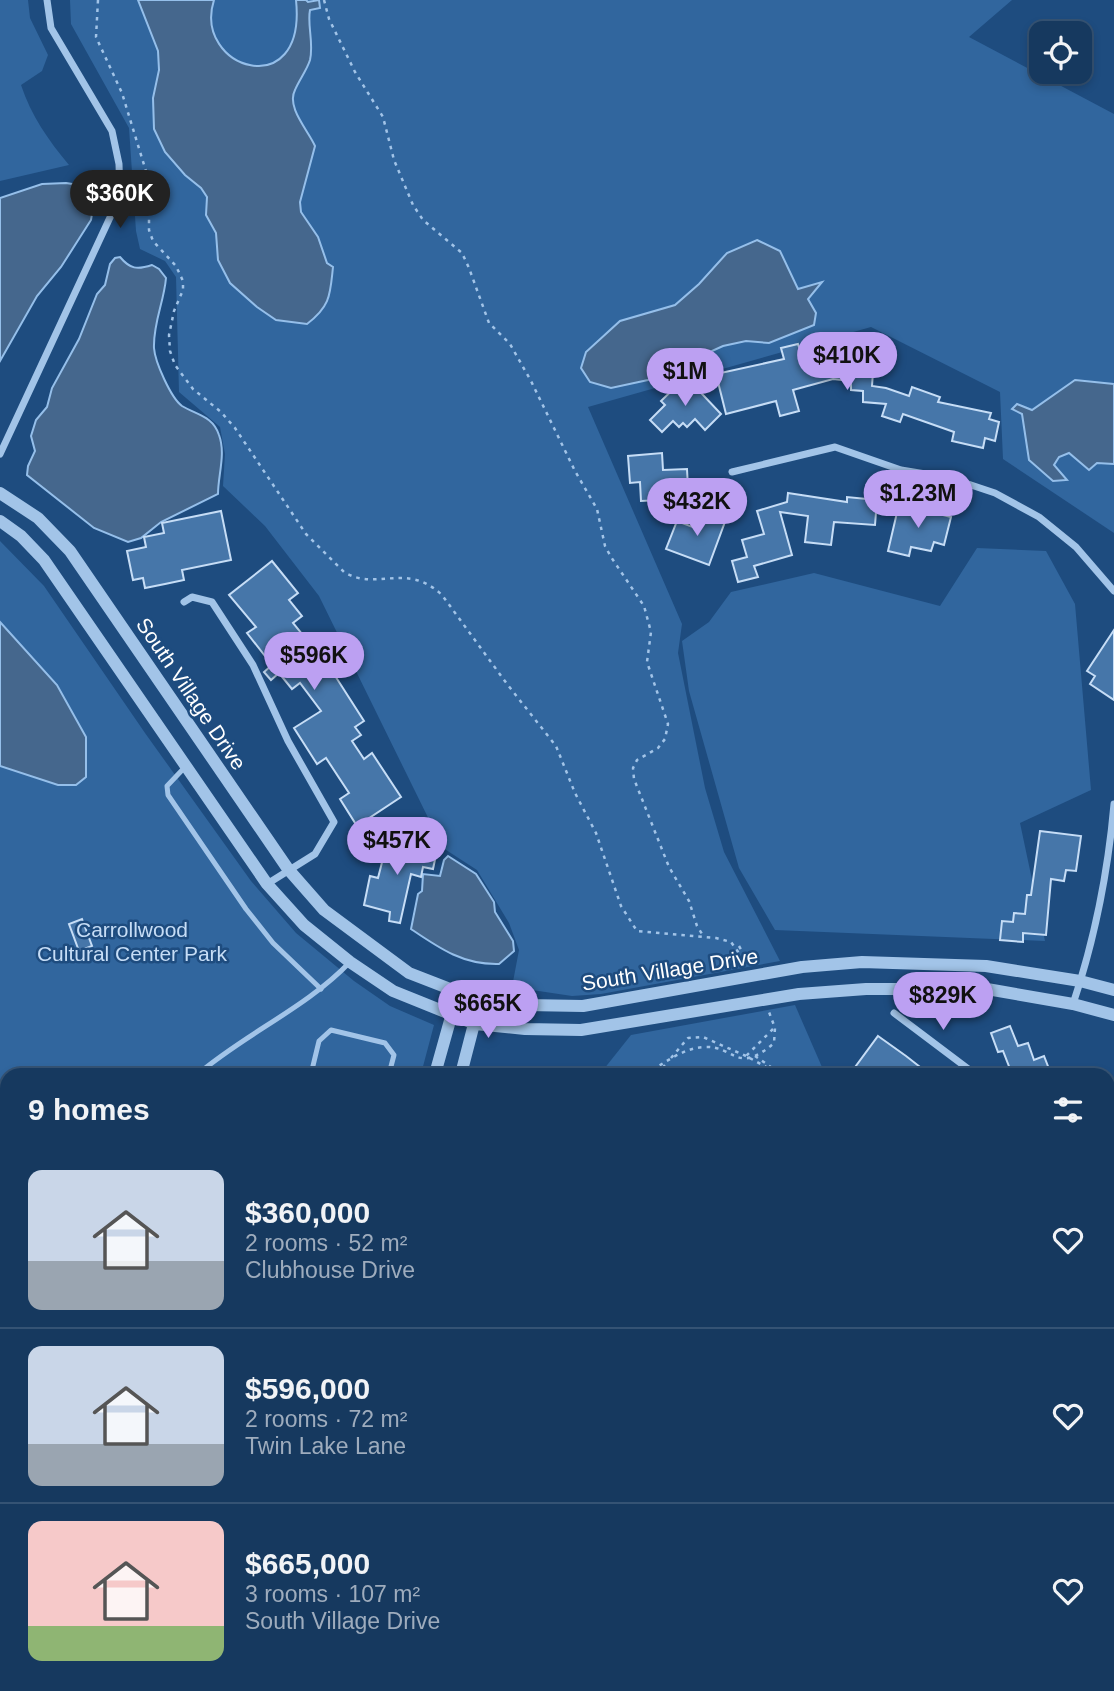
<!DOCTYPE html>
<html lang="en">
<head>
<meta charset="utf-8">
<style>
	body { margin:0; font-family:Arial,sans-serif; background:#234468; color:#f1f3f6; height:100vh; display:flex; flex-direction:column; font-size:26px; white-space:nowrap }
	* { box-sizing:border-box; margin:0 }
	p { font-size:23px; color:#9eacbd }
	.icon { flex:none; width:38px; height:38px; fill:none; stroke:currentColor; stroke-width:2; stroke-linecap:round; stroke-linejoin:round }
	.map { position:relative; flex:1; overflow:hidden }
	.panel { position:absolute; left:0px; top:1068px; width:1115px; height:625px; display:flex; flex-direction:column; background:#16395f; border-radius:21px 21px 0 0; box-shadow:0 4px 10px #0003,0 0 0 2px #355374 }
	.panel>* { flex:none }
	.fabs { position:absolute; left:1029px; top:21px; display:grid; gap:14px }
	.fabs a { display:grid; place-items:center; width:63px; height:63px; border-radius:14px; background:#16395f; box-shadow:0 4px 10px #0003,0 0 0 2px #355374; font-size:35px }
	.price { position:absolute; translate:-50% -60px; padding:0 16px; border-radius:24px; background:#bca0f2; color:#111; font-size:23px; line-height:46px; filter:drop-shadow(0 2px 4px #0008) }
	.price::after { content:''; position:absolute; left:50%; top:42px; width:21px; height:16px; margin-left:-10px; background:inherit; clip-path:polygon(0 0,100% 0,50% 100%) }
	.price.selected { background:#222; color:#fff }
	ul { padding:0; list-style:none }
	li { display:flex; align-items:center; gap:21px; height:175px; padding:0 28px }
	li+li { border-top:2px solid #355374 }
	li span { display:grid; place-items:center; flex:none; width:196px; height:140px; border-radius:14px; color:#555 }
	li>.icon { margin-inline-start:auto }
	span .icon { width:84px; height:84px; fill:#fffc; stroke-width:1 }
	li b { font-size:30px }
	h2 { display:flex; justify-content:space-between; align-items:center; height:84px; padding:0 28px; font-size:30px }
	.map>svg:first-child { display:block }
</style>
</head>
<body>
<div class="map">
<svg width="1114" height="1691" viewBox="0 0 1114 1691">
	<rect width="100%" height="100%" fill="#1e4c7f"/>
	<g fill="#31669e">
		<path d="M0,0H28L30,18L48,55L42,71L21,85C31,115 48,140 69,165L0,181Z"/>
		<path d="M70,0H1012L969,37L1114,114V533L1003,459L1000,392L871,327L588,407L682,624L678,653L705,788L724,852L780,961L601,994L572,996L512,987L519,950L509,923L477,870L443,848L319,596L265,526L223,486L225,454L220,427L179,392L176,277L165,261L140,249L136,231L129,128L71,24Z"/>
		<path d="M0,541L44,586L145,733L251,881L296,933L354,981L390,1006L434,1025L421,1074H7V1203L0,1181Z"/>
		<path d="M977,548L1046,551L1075,604L1091,790L1020,823L1045,941L775,930L739,868L689,691L682,641L709,622L731,592L814,573L940,606Z"/>
		<path d="M795,1005L825,1074H600L631,1035Z"/>
		<path d="M1108,1282L1114,1285V1475L1108,1473Z"/>
		<path d="M681,1685H866L868,1691H684Z"/>
	</g>
	<g fill="#45678d" stroke="#95bfea" stroke-width="2">
		<path d="M138,0H214C192,69 307,105 296,0H306L308,2L319,0L320,8L310,10C307,25 314,43 310,60C307,70 299,80 295,90C286,107 308,130 315,146L300,202L301,212L318,237L327,263L333,267C330,294 331,306 307,324L276,320L257,307L230,283L218,260L216,233L206,215L207,197L201,188L185,175L165,152L154,129L153,98L159,70L158,51Z"/>
		<path d="M66,183L85,186L94,203L91,220L61,267L37,296L0,361V198L42,184Z"/>
		<path d="M757,240L780,251L798,289L822,282L808,299L816,313L814,325L769,343L746,341L723,346L648,380L611,388L590,382L581,368L586,352L620,321L675,305L699,284L727,253Z"/>
		<path d="M120,257C130,269 137,270 152,265L159,269L166,278C164,302 153,323 154,348C155,362 171,398 182,406C197,415 213,416 219,435C226,454 218,475 218,494L161,522L141,538L128,542L94,528L27,475L28,466L35,451L31,436L36,420L47,407L52,388L79,339L97,294L105,285L110,264L115,258Z"/>
		<path d="M1075,380L1114,384V464L1097,463L1089,470L1069,453L1059,457L1054,465L1067,480L1053,481L1029,460L1022,414L1012,409L1017,404L1032,410Z"/>
		<path d="M0,622L57,685L86,737V777L76,785H58L0,766Z"/>
		<path d="M448,856L476,874L494,902L495,912L513,941L514,951L499,964C463,965 439,948 411,929L418,894L422,891L423,874L440,876L444,860Z"/>
	</g>
	<g fill="#4676a9" stroke="#c6ddf6" stroke-width="2">
		<path d="M798,344L803,360L837,351V349L857,350V356L869,357L868,371L873,372L872,386L886,388L909,396L912,387L940,397L938,402L991,413L989,419L999,422L995,441L985,438L983,448L952,441L954,432L903,414L900,422L882,416L886,404L863,402V391L851,390V381L833,379L793,390L799,411L780,416L776,401L726,414L716,374L784,359L781,348Z"/>
		<path d="M686,377L721,414L705,430L695,419L687,427L683,423L679,427L673,421L662,432L650,420L665,405L661,401Z"/>
		<path d="M662,453L663,470L687,469L688,488L679,489V499L641,501L640,482L630,483L628,456Z"/>
		<path d="M788,493L847,502V497L877,500L875,525L834,522L831,545L805,542L808,516L780,512L792,555L754,566L758,577L738,582L732,561L747,557L742,540L764,534L757,511L787,502Z"/>
		<path d="M899,504L951,517L944,545L934,542L931,551L911,547L909,556L888,551Z"/>
		<path d="M221,511L231,560L182,570L184,580L165,584L145,588L143,578L133,580L127,551L146,547L144,537L164,533L162,523Z"/>
		<path d="M705,511L726,519L709,565L666,549L677,521L698,529Z"/>
		<path d="M272,561L298,593L289,600L302,616L293,623L332,671L364,721L355,727L361,735L352,741L364,759L372,753L401,797L357,826L340,799L349,793L326,758L317,764L294,728L321,711L300,683L292,689L279,673L271,680L264,672L272,665L247,633L256,627L229,595Z"/>
		<path d="M1114,630V700L1090,684L1095,676L1087,671Z"/>
		<path d="M1040,831L1081,836L1076,871L1066,870L1064,881L1051,879L1046,935L1023,933V942L1000,940L1002,921L1013,922L1014,913L1025,914L1027,895H1031Z"/>
		<path d="M388,839L437,850L433,869L423,867L421,877L411,874L400,923L389,921L390,912L364,905L370,876L378,878Z"/>
		<path d="M82,919L92,946L79,951L69,924Z"/>
		<path d="M1010,1026L1018,1046L1028,1043L1034,1060L1044,1056L1051,1074H1012L1003,1051L998,1052L991,1033Z"/>
		<path d="M878,1036L906,1056L929,1074H850Z"/>
	</g>
	<g fill="none" stroke-linecap="round" stroke-linejoin="round">
		<g stroke="#a2c4e8" stroke-width="2.5" stroke-dasharray="3.5 5" stroke-linecap="butt">
			<path d="M98,0L96,37L122,93L149,181V230L153,241L176,266L183,281V290L174,311L169,335L170,351L175,365L193,389L221,412L235,428L306,534L344,572C377,592 406,561 442,595L507,684L556,746L575,793L596,833L621,906L637,931L716,938L731,942L746,963"/>
			<path d="M324,0L329,19L355,72L383,117L394,160L413,205L423,220L462,253L469,268L489,323L510,344L531,381L575,471L597,509L605,546L611,557L644,606L651,632L647,662L668,724L665,739L658,748L637,760L633,768L634,779L669,867L689,901L697,926L704,937"/>
			<path d="M739,946L746,958"/>
			<path d="M773,1029L746,1056L779,1074"/>
			<path d="M755,1056L781,1074"/>
			<path d="M671,1058L688,1038L703,1037L746,1056"/>
			<path d="M645,1074C664,1064 682,1048 704,1047C735,1045 736,1076 774,1043L775,1028L769,1012"/>
			<path d="M657,1074L666,1064"/>
			<path d="M1108,1438L1114,1437"/>
			<path d="M1108,1441L1114,1440"/>
			<path d="M810,1685L814,1691"/>
			<path d="M692,1691L693,1685"/>
		</g>
		<g stroke="#a2c4e8" stroke-width="5">
			<path d="M186,766L167,786L168,795L246,909L273,943L321,989"/>
			<path d="M198,1074C246,1033 306,1008 350,962"/>
			<path d="M311,1074L319,1041L331,1030L385,1043L394,1055L389,1074"/>
			<path d="M0,1195L7,1193"/>
		</g>
		<g stroke="#a2c4e8" stroke-width="7">
			<path d="M0,454L120,196L119,164L112,131L51,28L47,0"/>
			<path d="M732,472L835,447L901,470L950,478L995,493L1039,517L1076,547L1114,591"/>
			<path d="M184,602L192,597L212,602L253,665L288,741L334,822L315,854L267,884"/>
			<path d="M1073,1004C1095,938 1108,872 1114,804"/>
			<path d="M894,1013L975,1074"/>
			<path d="M1108,1152L1114,1153"/>
			<path d="M1108,1172L1114,1174"/>
			<path d="M0,1271L7,1269"/>
			<path d="M0,1339L7,1385"/>
			<path d="M0,1476L7,1475"/>
			<path d="M1108,1608H1114"/>
			<path d="M0,1623L7,1645"/>
			<path d="M19,1685L21,1691"/>
			<path d="M286,1685L288,1691"/>
			<path d="M513,1691L516,1685"/>
			<path d="M1003,1691L1004,1685"/>
		</g>
		<g stroke="#a2c4e8" stroke-width="12">
			<path d="M0,493L38,518L70,551L288,869L324,910L409,973L458,992L526,1005L583,1006L802,967L862,962L986,966L1080,981L1114,990"/>
			<path d="M0,521L21,536L44,560L267,884L304,925L350,962L393,991L475,1024L525,1029L581,1030L799,994L866,989H987L1073,1004L1114,1015"/>
			<path d="M435,1074L458,992"/>
			<path d="M461,1074L481,997"/>
			<path d="M0,1229L7,1251"/>
			<path d="M0,1515L7,1513"/>
			<path d="M146,1685L148,1691"/>
		</g>
	</g>
	<g text-anchor="middle" stroke-width="5" stroke-linejoin="round" paint-order="stroke">
		<g font-size="21" fill="#fff" stroke="#1e4c7f">
			<text transform="translate(191 694) rotate(56)" y="7">South Village Drive</text>
			<text transform="translate(670 970) rotate(-9)" y="7">South Village Drive</text>
		</g>
		<g font-size="21" fill="#c6ddf6" stroke="#1e4c7f">
			<text x="132" y="937">Carrollwood<tspan x="132" dy="24">Cultural Center Park</tspan></text>
		</g>
	</g>
</svg>
<div class="fabs">
<a><svg class="icon" aria-label="locate" viewBox="0 0 24 24"><circle cx="12" cy="12" r="6"/><path d="M12 2v4M12 18v4M2 12h4M18 12h4"/></svg></a>
</div>
<b class="price selected" style="left:120px;top:230px">$360K</b>
<b class="price" style="left:847px;top:392px">$410K</b>
<b class="price" style="left:685px;top:408px">$1M</b>
<b class="price" style="left:918px;top:530px">$1.23M</b>
<b class="price" style="left:697px;top:538px">$432K</b>
<b class="price" style="left:314px;top:692px">$596K</b>
<b class="price" style="left:397px;top:877px">$457K</b>
<b class="price" style="left:943px;top:1032px">$829K</b>
<b class="price" style="left:488px;top:1040px">$665K</b>
<section class="panel">
<h2>9 homes<svg class="icon" aria-label="filters" viewBox="0 0 24 24"><path d="M4 7h16M4 17h16"/><circle cx="9" cy="7" r="2"/><circle cx="15" cy="17" r="2"/></svg></h2>
<ul>
<li><span style="background:linear-gradient(#c9d6e8 65%,#9aa5b1 0)"><svg class="icon" aria-label="home" viewBox="0 0 24 24"><path d="M3 11l9-7 9 7M6 9v11h12V9"/></svg></span><div><b>$360,000</b><p>2 rooms · 52 m²</p><p>Clubhouse Drive</p></div><svg class="icon" aria-label="heart" viewBox="0 0 24 24"><path d="M12 20l-8-8c-3-5 5-10 8-4 3-6 11-1 8 4z"/></svg></li>
<li><span style="background:linear-gradient(#c9d6e8 70%,#9aa5b1 0)"><svg class="icon" aria-label="home" viewBox="0 0 24 24"><path d="M3 11l9-7 9 7M6 9v11h12V9"/></svg></span><div><b>$596,000</b><p>2 rooms · 72 m²</p><p>Twin Lake Lane</p></div><svg class="icon" aria-label="heart" viewBox="0 0 24 24"><path d="M12 20l-8-8c-3-5 5-10 8-4 3-6 11-1 8 4z"/></svg></li>
<li><span style="background:linear-gradient(#f6c9c9 75%,#8fb573 0)"><svg class="icon" aria-label="home" viewBox="0 0 24 24"><path d="M3 11l9-7 9 7M6 9v11h12V9"/></svg></span><div><b>$665,000</b><p>3 rooms · 107 m²</p><p>South Village Drive</p></div><svg class="icon" aria-label="heart" viewBox="0 0 24 24"><path d="M12 20l-8-8c-3-5 5-10 8-4 3-6 11-1 8 4z"/></svg></li>
</ul>
</section>
</div>
</body>
</html>
